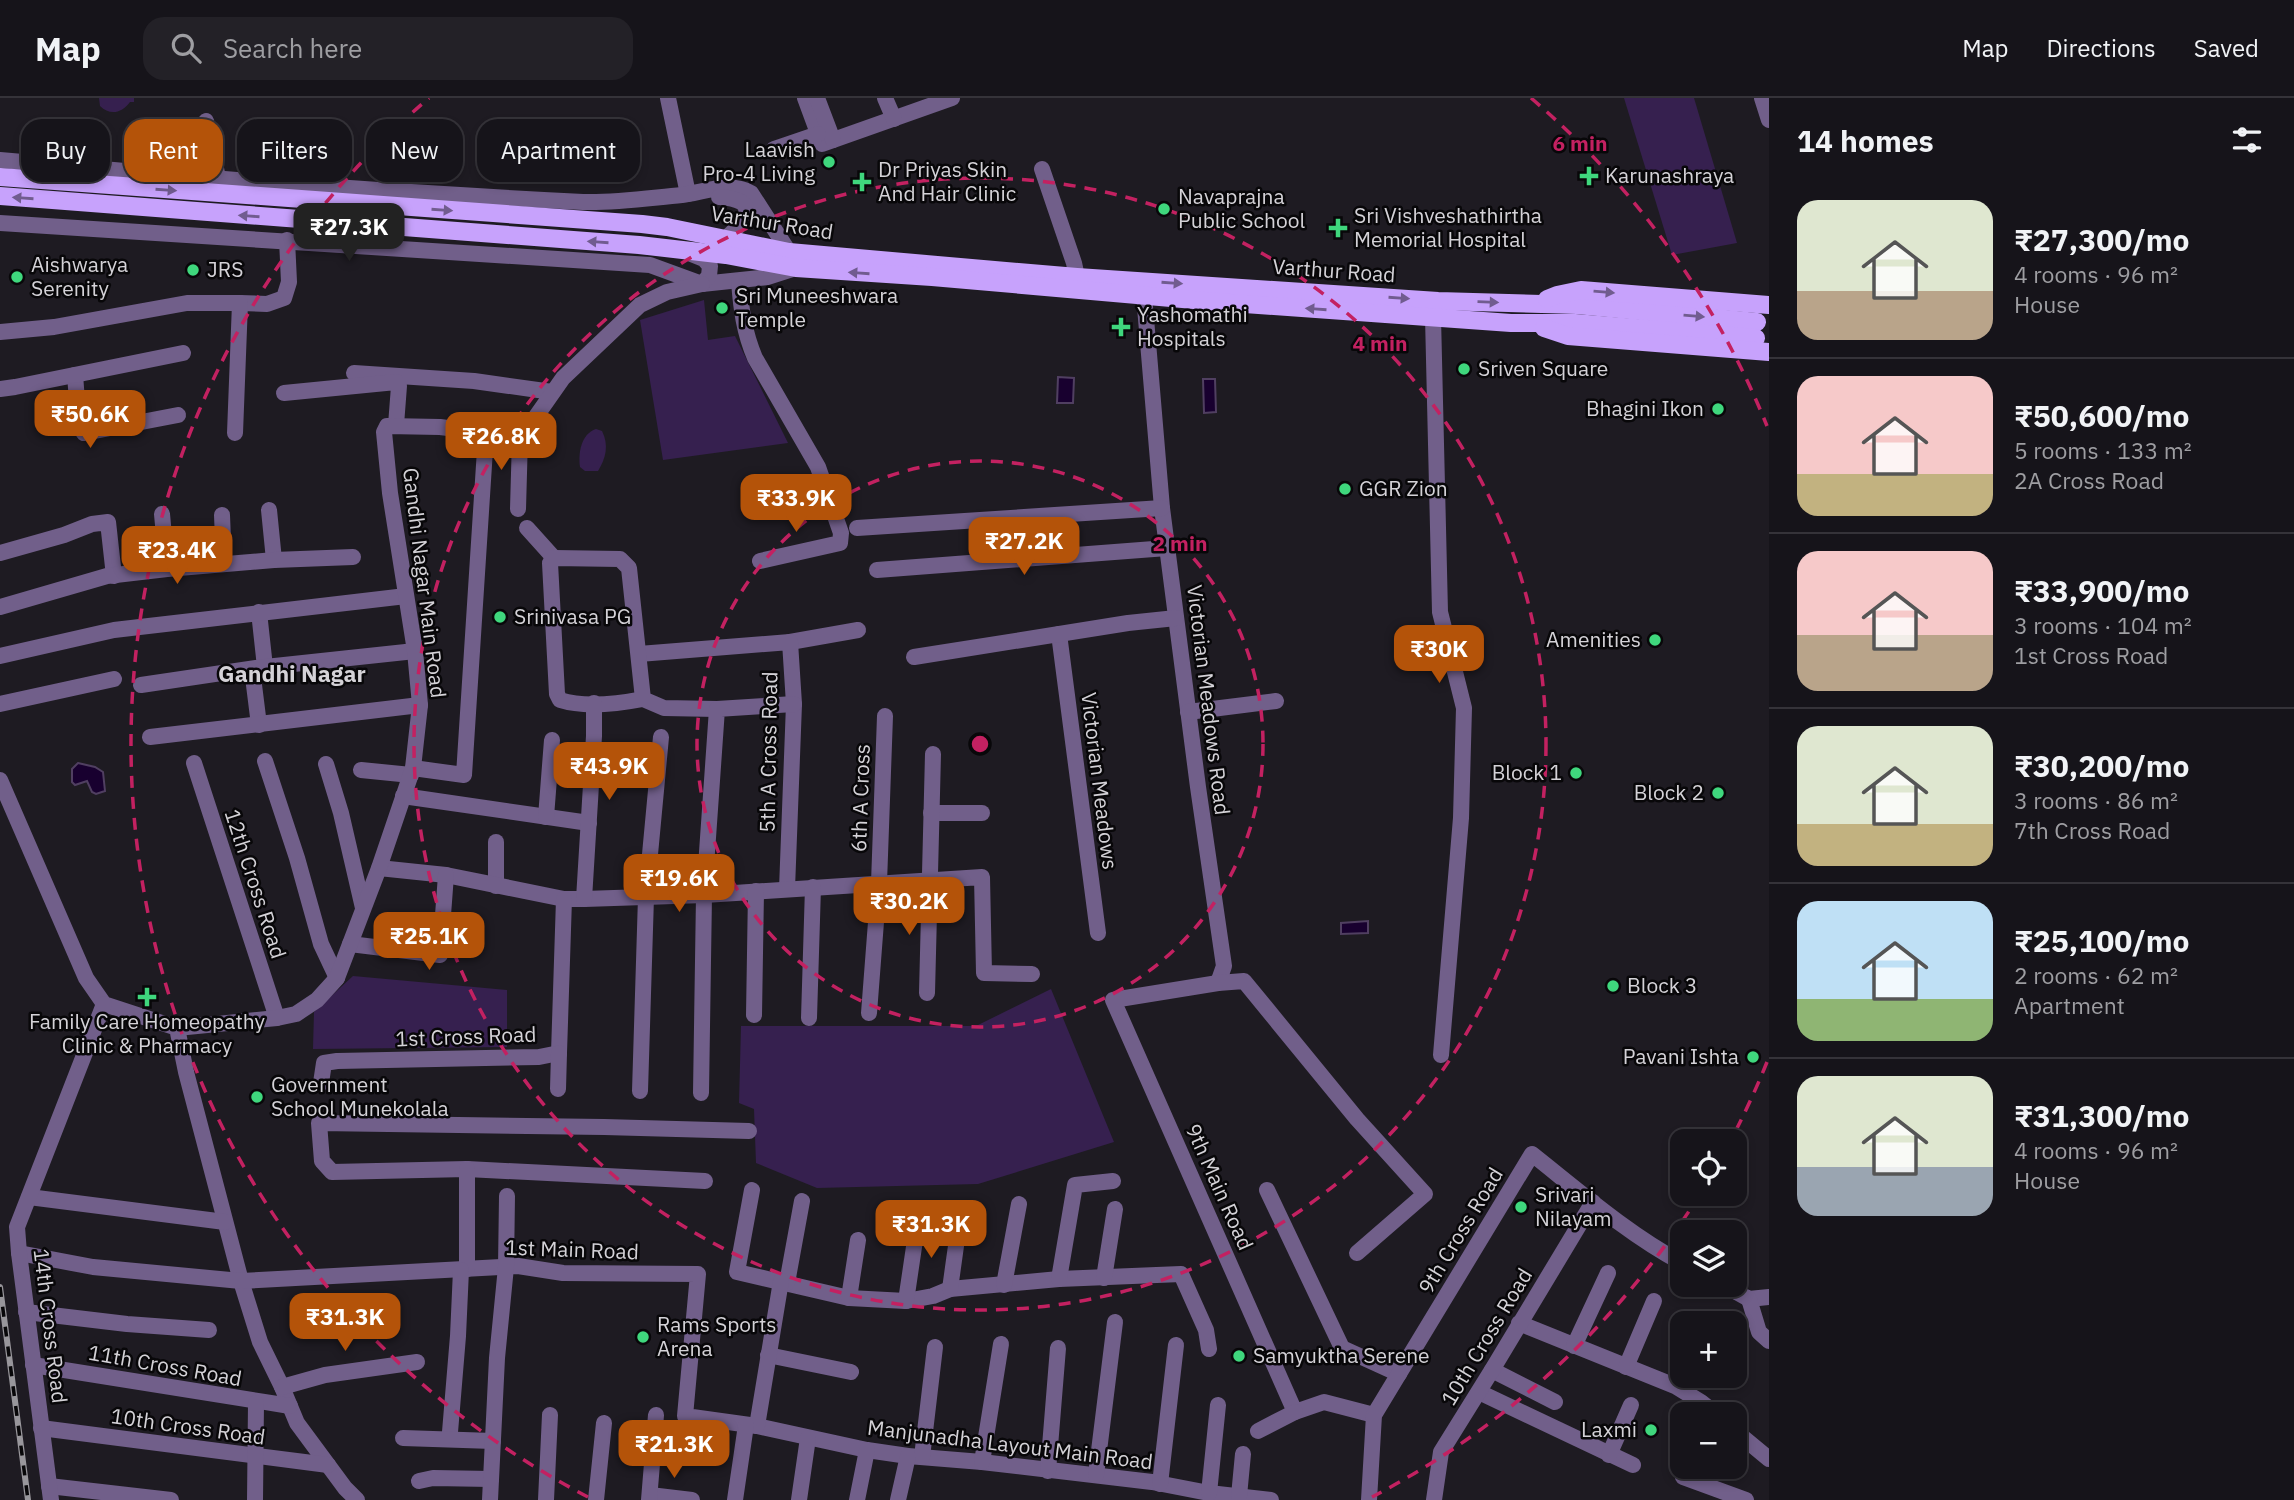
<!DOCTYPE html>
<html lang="en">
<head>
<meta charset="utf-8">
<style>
	body { margin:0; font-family:"IBM Plex Sans",sans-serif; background:#232127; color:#f1f3f6; height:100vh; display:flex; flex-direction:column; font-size:26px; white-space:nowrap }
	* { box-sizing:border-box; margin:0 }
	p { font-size:23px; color:#9e9ea2 }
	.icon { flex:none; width:38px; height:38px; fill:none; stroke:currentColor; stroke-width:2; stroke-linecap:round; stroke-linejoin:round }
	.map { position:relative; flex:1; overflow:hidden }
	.drawer { display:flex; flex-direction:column; background:#16141a; width:525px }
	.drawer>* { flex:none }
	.banner { position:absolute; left:21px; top:21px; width:665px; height:63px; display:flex; gap:14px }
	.tools { position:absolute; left:1670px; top:1031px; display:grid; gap:14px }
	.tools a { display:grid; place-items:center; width:77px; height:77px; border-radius:14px; background:#16141a; box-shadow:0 4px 10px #0003,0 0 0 2px #353339; font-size:35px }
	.price { position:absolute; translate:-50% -60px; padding:0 16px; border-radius:14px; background:#b45309; color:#fff; font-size:23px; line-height:46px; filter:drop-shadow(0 2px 4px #0008) }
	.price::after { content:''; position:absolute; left:50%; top:42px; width:21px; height:16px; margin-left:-10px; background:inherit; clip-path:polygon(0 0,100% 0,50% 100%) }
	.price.current { background:#222; color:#fff }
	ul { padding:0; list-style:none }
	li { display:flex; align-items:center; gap:21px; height:175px; padding:0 28px }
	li+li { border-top:2px solid #353339 }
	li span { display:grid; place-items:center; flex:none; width:196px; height:140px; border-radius:21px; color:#555 }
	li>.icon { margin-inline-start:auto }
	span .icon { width:84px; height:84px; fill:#fffc; stroke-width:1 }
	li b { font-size:30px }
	h2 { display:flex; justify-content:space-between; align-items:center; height:84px; padding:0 28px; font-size:30px }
	.tag { padding:0 24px; border-radius:21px; background:#16141a; box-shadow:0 4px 10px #0003,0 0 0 2px #353339; font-size:24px; line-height:63px }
	.tag.current { background:#b45309; color:#fff }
	header { display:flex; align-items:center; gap:42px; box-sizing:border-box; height:98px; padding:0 35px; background:#16141a; border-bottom:2px solid #353339 }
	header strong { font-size:33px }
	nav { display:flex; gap:38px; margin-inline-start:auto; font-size:24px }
	.search { width:490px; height:63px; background:#232127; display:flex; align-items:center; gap:18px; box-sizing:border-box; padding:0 24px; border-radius:21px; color:#9e9ea2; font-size:26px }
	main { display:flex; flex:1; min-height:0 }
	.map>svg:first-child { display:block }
</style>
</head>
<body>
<header>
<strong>Map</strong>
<div class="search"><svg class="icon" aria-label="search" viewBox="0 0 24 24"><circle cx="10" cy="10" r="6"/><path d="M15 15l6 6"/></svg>Search here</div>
<nav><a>Map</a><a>Directions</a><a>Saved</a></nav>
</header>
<main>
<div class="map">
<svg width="1769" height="1402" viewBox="0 0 1769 1402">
	<rect width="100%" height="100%" fill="#1e1b22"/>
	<g fill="#36204f">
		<path d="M99,0H134V4H130C122,15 110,18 100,8Z"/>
		<path d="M1624,0H1694L1737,145L1672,157Z"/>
		<path d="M559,26L565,49L596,43L598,55L596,61C583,68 542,76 529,71C517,67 509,60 497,60L525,55L522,32Z"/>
		<path d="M704,202L708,242L735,238L788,345L663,362L640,222Z"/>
		<path d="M596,331L602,333C609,347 606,360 598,373H585L580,369C578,355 581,336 596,331Z"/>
		<path d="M353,878L507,892V949L313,951L314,914Z"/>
		<path d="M1051,891L1114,1044L978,1086L817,1090L756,1065L754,1011L739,1005L741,928H976Z"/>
	</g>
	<g fill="#18002f" stroke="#503f61" stroke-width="2">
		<path d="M1058,279L1074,280L1073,305H1057Z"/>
		<path d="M1203,281H1215L1216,314L1204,315Z"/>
		<path d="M78,665L95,669L103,674L105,693L96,696L92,694L87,683L75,687L72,684V671Z"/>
		<path d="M1368,823V835L1341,836V825Z"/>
	</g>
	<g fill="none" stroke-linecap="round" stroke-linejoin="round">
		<g stroke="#715f8a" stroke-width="16">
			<path d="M668,0L688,96"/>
			<path d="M805,0L822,46L952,0"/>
			<path d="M817,0L833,42"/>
			<path d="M885,0L894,21"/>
			<path d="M1762,0L1769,22"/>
			<path d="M206,23L218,80"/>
			<path d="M774,51L818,36"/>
			<path d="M0,62C194,80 389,94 583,104C616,105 649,100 682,97C704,94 731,83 751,95L789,154"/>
			<path d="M1042,71L1074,165L1077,179"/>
			<path d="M719,99C763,102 746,123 724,142"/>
			<path d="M0,125L650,167L702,186L768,179L796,170"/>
			<path d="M689,155L704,161L710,168L709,178L702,186"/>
			<path d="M739,183C741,211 744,234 755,260L818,369L841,435L840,445L760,463"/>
			<path d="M1144,197L1162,410L1198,689L1224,868L1218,885"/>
			<path d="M240,205L267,206L284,200L289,184L287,142"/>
			<path d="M1433,219L1440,514L1464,610L1461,720L1441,957"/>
			<path d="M0,234L54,229L187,205H240L235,335"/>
			<path d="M354,275L474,283L552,294"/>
			<path d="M75,277L79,328L84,335L178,317"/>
			<path d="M0,291L15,289L183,255"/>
			<path d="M284,295L396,284L399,288L396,327"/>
			<path d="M518,411L520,339"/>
			<path d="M269,412L274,462"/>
			<path d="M162,416L167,471"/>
			<path d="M222,417L224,466"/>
			<path d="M1028,419L1031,460"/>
			<path d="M527,430L554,460"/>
			<path d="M857,430L1162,410"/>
			<path d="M0,455L64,437L92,426L108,424L114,478"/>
			<path d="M877,472L1167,450"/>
			<path d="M0,509L107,478L167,471L274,462L353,459"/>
			<path d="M259,514L265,569"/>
			<path d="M1059,536L1098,835"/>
			<path d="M790,544L858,532"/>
			<path d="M639,556L790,544L794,606L787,791"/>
			<path d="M0,558L114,532L406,498"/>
			<path d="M914,559L1128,525L1176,520"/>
			<path d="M252,571L259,627"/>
			<path d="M141,587L256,570L415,553"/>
			<path d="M643,601C617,606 585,610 560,602L557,596L550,465L554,460L620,461L629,470L643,601L664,610L717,611"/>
			<path d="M0,606L114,581"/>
			<path d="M1188,614L1276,603"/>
			<path d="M150,639L420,607"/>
			<path d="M265,663L297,760L321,846L337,880"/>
			<path d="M194,665L277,920"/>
			<path d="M326,666L341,715L363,810"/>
			<path d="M413,670L464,677L486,336"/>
			<path d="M361,672L411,677"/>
			<path d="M0,682L86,880L104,906L177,930L186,974L241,1183L260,1244L282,1289L297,1325L345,1390L357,1402"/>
			<path d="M403,698L589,725"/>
			<path d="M931,715H982"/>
			<path d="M546,719L552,642"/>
			<path d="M496,744V788"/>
			<path d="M379,770L446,777L564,801H584L704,797L982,779L984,875L1032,876"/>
			<path d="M584,801L594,638V605"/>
			<path d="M350,846L440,857L446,777"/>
			<path d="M927,895L933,656"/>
			<path d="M869,915L879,785L885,618"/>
			<path d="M754,917L756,793"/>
			<path d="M809,920L813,789"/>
			<path d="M177,930L277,920L296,916L317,902L337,880L379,770L413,670L420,607L415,553L390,395L384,334L387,328L440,329L520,339L530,327L563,280L640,207L667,194L702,186"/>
			<path d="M321,985L324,965L337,963L539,959L559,955L564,801"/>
			<path d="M558,991L559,955"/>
			<path d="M640,993L646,799L661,639"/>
			<path d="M701,995L704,797L717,611L794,606"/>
			<path d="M705,1083L467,1071L332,1074L322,1063L319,1025L604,1029L749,1033"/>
			<path d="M752,1092L737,1174L849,1200L906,1203L933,1198L950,1191L1059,1181L1181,1176L1206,1232L1209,1251"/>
			<path d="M1267,1092L1342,1250L1399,1276"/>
			<path d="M29,1099L225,1124"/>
			<path d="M19,1155L93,1169L241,1183L518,1168L563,1175L698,1176L685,1318L757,1328L867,1352L908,1358L982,1364L1152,1384L1209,1395L1271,1402"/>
			<path d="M1357,1155L1425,1096L1357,1021L1244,883L1218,885L1113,902L1295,1314L1324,1304L1374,1317"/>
			<path d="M467,1171V1071"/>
			<path d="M1104,1180L1115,1111"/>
			<path d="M1059,1181L1075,1087L1113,1083"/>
			<path d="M787,1185L802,1103"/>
			<path d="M1722,1186L1749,1201L1769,1199"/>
			<path d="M1004,1187L1019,1106"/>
			<path d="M950,1191L961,1112"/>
			<path d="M849,1200L858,1142"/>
			<path d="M1749,1201L1759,1234L1769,1243"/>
			<path d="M906,1203L919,1115"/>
			<path d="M26,1214L127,1226L209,1232"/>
			<path d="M1519,1225L1675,1288L1701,1304L1716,1316"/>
			<path d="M1574,1248L1608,1175"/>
			<path d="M768,1257L851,1274"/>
			<path d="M33,1267L290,1308"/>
			<path d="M1626,1269L1654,1203"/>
			<path d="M1492,1272L1555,1304"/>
			<path d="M282,1289L325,1277L417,1264"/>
			<path d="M1479,1294L1633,1367"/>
			<path d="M757,1328L781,1183"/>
			<path d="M41,1330L328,1367"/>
			<path d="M1734,1332L1769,1361"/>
			<path d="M1258,1333L1295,1314"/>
			<path d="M450,1334L458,1238L461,1172"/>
			<path d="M403,1340L493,1343"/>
			<path d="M1609,1357L1631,1307"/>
			<path d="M922,1359L935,1249"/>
			<path d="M982,1364L1001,1246"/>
			<path d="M1048,1373L1058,1250"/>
			<path d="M1096,1377L1115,1224"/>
			<path d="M1683,1379L1746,1402"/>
			<path d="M419,1383L433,1380L491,1381"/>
			<path d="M1160,1386L1176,1247"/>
			<path d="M49,1388L171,1402"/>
			<path d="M1209,1395L1218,1307"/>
			<path d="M650,1397L692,1402"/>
			<path d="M1239,1398L1243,1356"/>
			<path d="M51,1402L19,1155L17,1129L104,906"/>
			<path d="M255,1402L256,1305"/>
			<path d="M490,1402L497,1260L506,1169L507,1098"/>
			<path d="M546,1402L550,1317"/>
			<path d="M596,1402L604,1325"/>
			<path d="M649,1402L656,1317"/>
			<path d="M735,1402L746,1327"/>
			<path d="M799,1402L808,1340"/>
			<path d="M857,1402L867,1352"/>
			<path d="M898,1402L908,1358"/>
			<path d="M1369,1402L1374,1317L1532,1056C1580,1094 1628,1136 1682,1165"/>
			<path d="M1434,1402L1441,1354L1492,1272L1593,1104"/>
		</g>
		<g stroke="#c7a2fc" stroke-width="18">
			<path d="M0,79L642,126L667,129L789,154L903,164L1077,179L1438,203L1577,207L1757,224"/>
			<path d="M0,98L639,147L726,157L796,170L932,179L1217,204L1511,225H1575L1756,240"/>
			<path d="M1547,201L1557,197L1581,192L1769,207"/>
			<path d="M1544,230L1568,238L1769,254"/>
		</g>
		<g stroke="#98969b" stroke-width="6">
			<path id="rail" d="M0,1189L28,1402"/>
		</g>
		<use href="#rail" stroke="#080709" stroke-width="3.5" stroke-dasharray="10" stroke-linecap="butt"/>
	</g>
	<defs><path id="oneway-solid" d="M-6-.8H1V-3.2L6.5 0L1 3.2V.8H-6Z" transform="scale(1.75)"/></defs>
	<g fill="#715c8f">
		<use href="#oneway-solid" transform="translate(166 92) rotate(4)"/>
		<use href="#oneway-solid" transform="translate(23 100) rotate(-176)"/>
		<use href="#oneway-solid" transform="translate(442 112) rotate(4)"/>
		<use href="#oneway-solid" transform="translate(249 118) rotate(-176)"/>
		<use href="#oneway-solid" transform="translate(598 144) rotate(-176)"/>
		<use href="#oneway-solid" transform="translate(859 175) rotate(-176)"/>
		<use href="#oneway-solid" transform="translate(1172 185) rotate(4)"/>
		<use href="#oneway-solid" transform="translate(1604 194) rotate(5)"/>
		<use href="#oneway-solid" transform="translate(1399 200) rotate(4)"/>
		<use href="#oneway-solid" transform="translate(1488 204) rotate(2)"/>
		<use href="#oneway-solid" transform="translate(1316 211) rotate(-176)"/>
		<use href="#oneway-solid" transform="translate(1694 218) rotate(5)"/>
	</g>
	<g fill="none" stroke="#c32161" stroke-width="3.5" stroke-dasharray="12 9">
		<circle cx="980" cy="646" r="283"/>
		<circle cx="980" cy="646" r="566"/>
		<path d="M1767 964A849 849 0 0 1 1733 1038M1700 1096A849 849 0 0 1 1372 1399M588 1399A849 849 0 0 1 429 0M1531 0A849 849 0 0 1 1767 328"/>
	</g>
	<g fill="#3fd77d" stroke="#080709" stroke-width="2.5">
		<circle cx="829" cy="64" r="7"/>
		<path d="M1585.5 67.5h7v7h7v7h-7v7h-7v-7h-7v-7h7z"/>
		<path d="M858.5 73.5h7v7h7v7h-7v7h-7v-7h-7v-7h7z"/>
		<circle cx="1164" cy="111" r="7"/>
		<path d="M1334.5 119.5h7v7h7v7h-7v7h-7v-7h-7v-7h7z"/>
		<circle cx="193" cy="172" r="7"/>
		<circle cx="17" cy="179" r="7"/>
		<circle cx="722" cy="210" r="7"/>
		<path d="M1117.5 218.5h7v7h7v7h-7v7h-7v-7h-7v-7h7z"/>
		<circle cx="1464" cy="271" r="7"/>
		<circle cx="1718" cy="311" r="7"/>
		<circle cx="1345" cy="391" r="7"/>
		<circle cx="500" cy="519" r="7"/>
		<circle cx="1655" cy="542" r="7"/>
		<circle cx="1576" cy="675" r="7"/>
		<circle cx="1718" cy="695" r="7"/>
		<circle cx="1613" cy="888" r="7"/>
		<path d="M143.5 888.5h7v7h7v7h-7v7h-7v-7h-7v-7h7z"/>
		<circle cx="1753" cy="959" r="7"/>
		<circle cx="257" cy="999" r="7"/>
		<circle cx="1521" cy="1109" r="7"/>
		<circle cx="643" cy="1239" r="7"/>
		<circle cx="1239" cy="1258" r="7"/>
		<circle cx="1651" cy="1332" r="7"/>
	</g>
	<g text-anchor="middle" stroke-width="5" stroke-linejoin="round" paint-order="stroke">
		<g font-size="21" fill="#d4d2d7" stroke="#080709" text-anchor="start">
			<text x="815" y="59" text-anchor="end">Laavish<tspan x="815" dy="24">Pro-4 Living</tspan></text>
			<text x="878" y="79">Dr Priyas Skin<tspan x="878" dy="24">And Hair Clinic</tspan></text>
			<text x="1605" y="85">Karunashraya</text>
			<text x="1178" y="106">Navaprajna<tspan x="1178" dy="24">Public School</tspan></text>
			<text x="1354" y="125">Sri Vishveshathirtha<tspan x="1354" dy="24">Memorial Hospital</tspan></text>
			<text x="31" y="174">Aishwarya<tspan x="31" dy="24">Serenity</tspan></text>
			<text x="207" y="179">JRS</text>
			<text x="736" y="205">Sri Muneeshwara<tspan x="736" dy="24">Temple</tspan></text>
			<text x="1137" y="224">Yashomathi<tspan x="1137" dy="24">Hospitals</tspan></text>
			<text x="1478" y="278">Sriven Square</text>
			<text x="1704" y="318" text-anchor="end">Bhagini Ikon</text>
			<text x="1359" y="398">GGR Zion</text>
			<text x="514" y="526">Srinivasa PG</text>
			<text x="1641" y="549" text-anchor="end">Amenities</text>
			<text x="1562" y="682" text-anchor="end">Block 1</text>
			<text x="1704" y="702" text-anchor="end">Block 2</text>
			<text x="1627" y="895">Block 3</text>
			<text x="147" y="931" text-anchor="middle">Family Care Homeopathy<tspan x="147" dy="24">Clinic &amp; Pharmacy</tspan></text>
			<text x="1739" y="966" text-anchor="end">Pavani Ishta</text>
			<text x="271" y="994">Government<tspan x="271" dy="24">School Munekolala</tspan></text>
			<text x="1535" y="1104">Srivari<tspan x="1535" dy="24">Nilayam</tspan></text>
			<text x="657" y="1234">Rams Sports<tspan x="657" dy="24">Arena</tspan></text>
			<text x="1253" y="1265">Samyuktha Serene</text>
			<text x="1637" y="1339" text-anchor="end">Laxmi</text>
		</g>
		<g font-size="21" fill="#d4d2d7" stroke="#080709">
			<text transform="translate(772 125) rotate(9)" y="7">Varthur Road</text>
			<text transform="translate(1334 173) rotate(4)" y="7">Varthur Road</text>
			<text transform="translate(424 485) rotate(83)" y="7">Gandhi Nagar Main Road</text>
			<text transform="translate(1208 602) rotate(83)" y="7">Victorian Meadows Road</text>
			<text transform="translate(769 654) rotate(-89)" y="7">5th A Cross Road</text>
			<text transform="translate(1099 683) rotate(83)" y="7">Victorian Meadows</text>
			<text transform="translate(861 700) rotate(-88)" y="7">6th A Cross</text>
			<text transform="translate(255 786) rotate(72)" y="7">12th Cross Road</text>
			<text transform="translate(466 939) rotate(-2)" y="7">1st Cross Road</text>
			<text transform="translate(1219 1089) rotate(66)" y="7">9th Main Road</text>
			<text transform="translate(1461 1133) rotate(-59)" y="7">9th Cross Road</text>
			<text transform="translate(572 1152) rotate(2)" y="7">1st Main Road</text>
			<text transform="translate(50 1228) rotate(83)" y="7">14th Cross Road</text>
			<text transform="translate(1487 1239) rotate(-59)" y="7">10th Cross Road</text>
			<text transform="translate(165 1268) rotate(10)" y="7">11th Cross Road</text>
			<text transform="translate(188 1329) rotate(8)" y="7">10th Cross Road</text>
			<text transform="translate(1010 1347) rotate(7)" y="7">Manjunadha Layout Main Road</text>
		</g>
		<g font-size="23" font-weight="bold" fill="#d4d2d7" stroke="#080709">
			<text x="292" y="584">Gandhi Nagar</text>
		</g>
	</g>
	<circle cx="980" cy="646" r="10" fill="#c32161" stroke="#080709" stroke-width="3.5"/>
	<g font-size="21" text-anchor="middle" font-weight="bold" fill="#c32161" stroke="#080709" stroke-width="5" stroke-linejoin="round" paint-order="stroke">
		<text x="1580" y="53">6 min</text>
		<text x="1380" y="253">4 min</text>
		<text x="1180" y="453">2 min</text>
	</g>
</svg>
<div class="tools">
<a><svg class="icon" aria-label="locate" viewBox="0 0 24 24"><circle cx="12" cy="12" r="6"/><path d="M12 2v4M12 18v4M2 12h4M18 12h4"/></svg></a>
<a><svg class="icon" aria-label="layers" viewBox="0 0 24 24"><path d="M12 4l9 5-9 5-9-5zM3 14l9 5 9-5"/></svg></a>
<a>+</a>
<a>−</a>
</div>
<b class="price current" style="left:349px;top:165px">₹27.3K</b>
<b class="price" style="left:90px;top:352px">₹50.6K</b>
<b class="price" style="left:501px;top:374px">₹26.8K</b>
<b class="price" style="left:796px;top:436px">₹33.9K</b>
<b class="price" style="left:1024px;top:479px">₹27.2K</b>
<b class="price" style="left:177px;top:488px">₹23.4K</b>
<b class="price" style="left:1439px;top:587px">₹30K</b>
<b class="price" style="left:609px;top:704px">₹43.9K</b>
<b class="price" style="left:679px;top:816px">₹19.6K</b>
<b class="price" style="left:909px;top:839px">₹30.2K</b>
<b class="price" style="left:429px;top:874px">₹25.1K</b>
<b class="price" style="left:931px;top:1162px">₹31.3K</b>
<b class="price" style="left:345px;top:1255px">₹31.3K</b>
<b class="price" style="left:674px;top:1382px">₹21.3K</b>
<div class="banner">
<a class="tag">Buy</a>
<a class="tag current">Rent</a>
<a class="tag">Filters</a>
<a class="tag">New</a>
<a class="tag">Apartment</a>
</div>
</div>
<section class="drawer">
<h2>14 homes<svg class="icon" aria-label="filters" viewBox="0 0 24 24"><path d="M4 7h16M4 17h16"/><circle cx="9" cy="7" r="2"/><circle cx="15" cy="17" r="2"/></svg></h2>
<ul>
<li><span style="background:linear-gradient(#dfe7d0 65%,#b9a48a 0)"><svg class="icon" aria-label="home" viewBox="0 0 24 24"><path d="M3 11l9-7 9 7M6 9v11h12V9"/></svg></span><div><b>₹27,300/mo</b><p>4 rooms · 96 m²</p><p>House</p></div></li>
<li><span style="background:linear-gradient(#f6c9c9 70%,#c2b280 0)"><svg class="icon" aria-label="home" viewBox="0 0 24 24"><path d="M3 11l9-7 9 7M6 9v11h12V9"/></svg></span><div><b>₹50,600/mo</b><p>5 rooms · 133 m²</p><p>2A Cross Road</p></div></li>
<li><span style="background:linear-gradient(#f6c9c9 60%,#b9a48a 0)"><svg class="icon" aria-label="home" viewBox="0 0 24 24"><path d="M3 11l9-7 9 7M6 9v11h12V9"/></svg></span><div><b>₹33,900/mo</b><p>3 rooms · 104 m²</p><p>1st Cross Road</p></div></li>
<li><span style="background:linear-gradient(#dfe7d0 70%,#c2b280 0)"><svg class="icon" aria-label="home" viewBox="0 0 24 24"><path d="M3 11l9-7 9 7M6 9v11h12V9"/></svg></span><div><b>₹30,200/mo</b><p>3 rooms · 86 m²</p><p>7th Cross Road</p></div></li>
<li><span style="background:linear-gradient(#bfe0f5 70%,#8fb573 0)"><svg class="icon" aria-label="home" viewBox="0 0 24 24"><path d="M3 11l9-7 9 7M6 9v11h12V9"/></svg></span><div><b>₹25,100/mo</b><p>2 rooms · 62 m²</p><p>Apartment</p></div></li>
<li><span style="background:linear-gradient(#dfe7d0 65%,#9aa5b1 0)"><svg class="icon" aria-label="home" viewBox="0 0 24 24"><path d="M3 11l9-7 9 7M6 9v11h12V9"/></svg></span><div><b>₹31,300/mo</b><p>4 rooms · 96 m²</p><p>House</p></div></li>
</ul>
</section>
</main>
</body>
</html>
